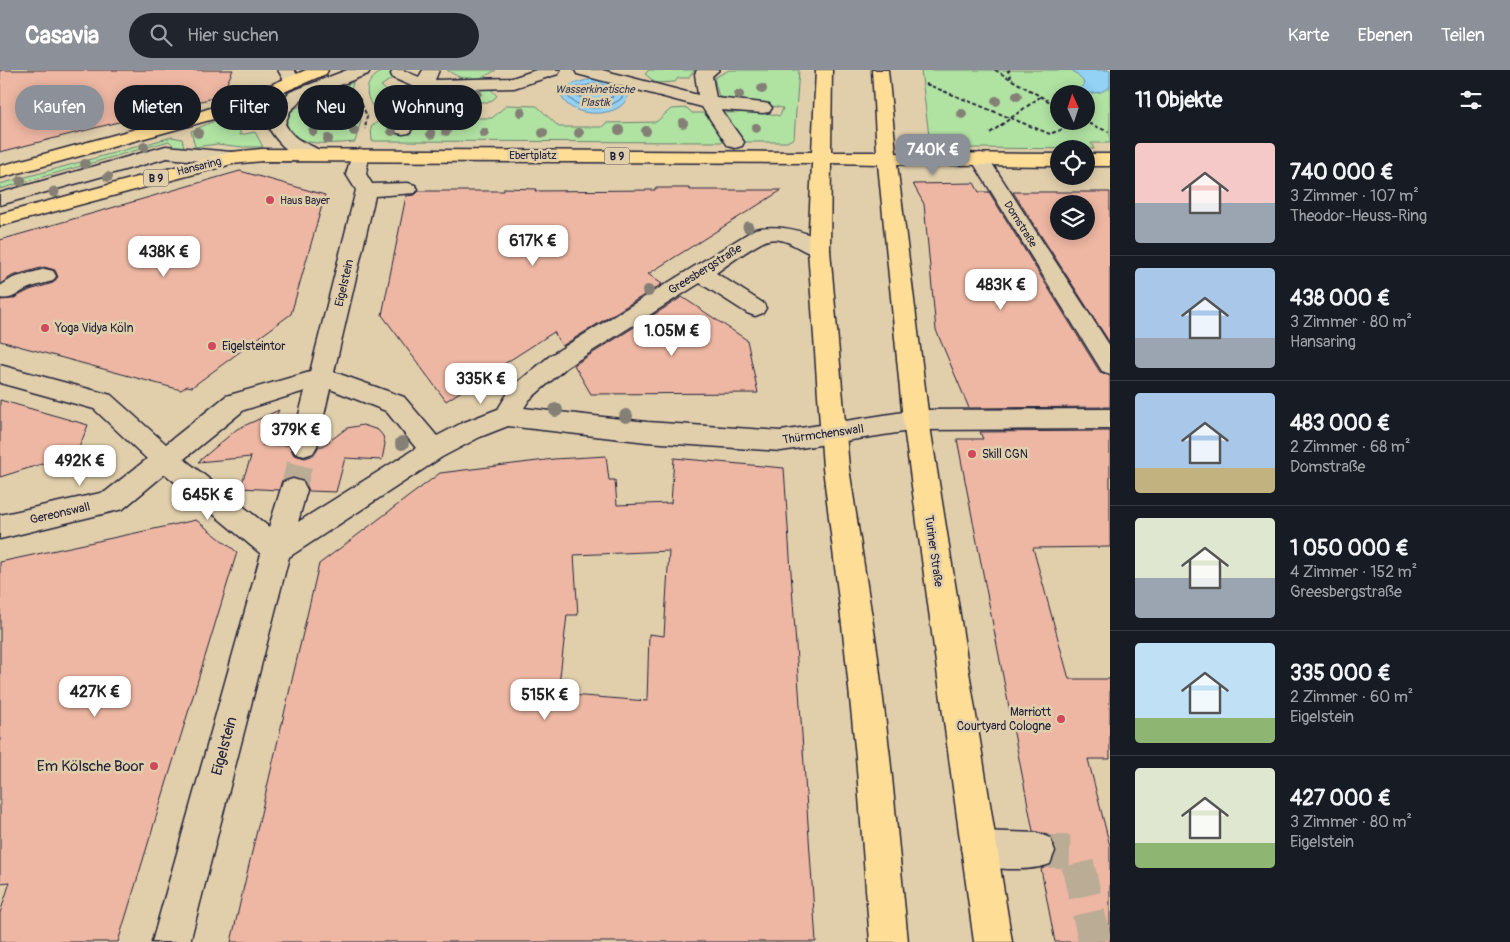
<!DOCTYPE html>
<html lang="de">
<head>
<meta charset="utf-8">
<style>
	body { margin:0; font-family:Pangolin,sans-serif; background:#20242c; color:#f1f3f6; height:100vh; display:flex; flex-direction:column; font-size:19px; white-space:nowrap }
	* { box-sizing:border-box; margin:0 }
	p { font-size:16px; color:#9ea1a6 }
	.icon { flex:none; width:28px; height:28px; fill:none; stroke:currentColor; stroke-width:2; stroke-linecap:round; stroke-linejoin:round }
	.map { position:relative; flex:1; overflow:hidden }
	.sheet { display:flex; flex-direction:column; background:#171b24; width:400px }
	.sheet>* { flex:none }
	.top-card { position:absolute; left:15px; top:15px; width:475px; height:45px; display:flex; gap:10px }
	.needle { width:32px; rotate:357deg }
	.controls { position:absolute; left:1050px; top:15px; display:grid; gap:10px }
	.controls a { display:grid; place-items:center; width:45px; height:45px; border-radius:50%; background:#171b24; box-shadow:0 2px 12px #0003; font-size:25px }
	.price { position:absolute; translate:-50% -42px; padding:0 11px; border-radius:10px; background:#fff; color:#222; font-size:16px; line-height:32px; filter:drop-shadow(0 1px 2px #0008) }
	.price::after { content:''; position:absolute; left:50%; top:30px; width:15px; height:11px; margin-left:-8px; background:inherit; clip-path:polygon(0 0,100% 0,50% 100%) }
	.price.on { background:#8c9099; color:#fff }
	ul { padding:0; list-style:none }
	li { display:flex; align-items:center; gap:15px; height:125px; padding:0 25px }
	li+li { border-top:1px solid #363941 }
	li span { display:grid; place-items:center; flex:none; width:140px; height:100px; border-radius:5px; color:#555 }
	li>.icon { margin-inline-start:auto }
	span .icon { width:60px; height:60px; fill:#fffc; stroke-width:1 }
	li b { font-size:21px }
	h2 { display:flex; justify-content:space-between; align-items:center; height:60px; padding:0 25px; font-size:21px }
	.pill { padding:0 18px; border-radius:22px; background:#171b24; box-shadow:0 2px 12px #0003; font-size:18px; line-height:45px }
	.pill.on { background:#8c9099; color:#fff }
	header { display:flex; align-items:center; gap:30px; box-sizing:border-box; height:70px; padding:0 25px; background:#8c9099; color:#fff }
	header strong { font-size:24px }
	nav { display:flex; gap:28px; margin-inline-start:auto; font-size:18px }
	.search { width:350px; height:45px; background:#20242c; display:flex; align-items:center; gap:12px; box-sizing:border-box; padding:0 18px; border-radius:28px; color:#9ea1a6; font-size:19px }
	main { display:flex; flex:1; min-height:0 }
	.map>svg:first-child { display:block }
</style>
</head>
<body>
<header>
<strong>Casavia</strong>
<div class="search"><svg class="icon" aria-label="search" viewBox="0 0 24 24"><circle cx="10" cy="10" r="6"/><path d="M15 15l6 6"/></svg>Hier suchen</div>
<nav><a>Karte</a><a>Ebenen</a><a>Teilen</a></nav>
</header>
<main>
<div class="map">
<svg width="1110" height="872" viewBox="0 0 1110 872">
	<rect width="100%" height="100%" fill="#e1cfac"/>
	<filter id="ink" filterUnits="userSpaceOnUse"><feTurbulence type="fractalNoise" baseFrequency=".02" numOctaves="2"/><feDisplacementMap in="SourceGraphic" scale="10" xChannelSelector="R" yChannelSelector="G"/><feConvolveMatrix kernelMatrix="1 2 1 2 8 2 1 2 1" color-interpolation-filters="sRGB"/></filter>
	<g filter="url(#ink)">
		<g fill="#b0e2a2" stroke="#69826e" fill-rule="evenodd">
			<path d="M404,0L381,16L393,26L382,35L403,59L430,58L438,53H449L457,48H492L507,35L537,36L559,57H602L606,53L656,52L671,39L687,38L692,43H704L726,72L372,71L371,57L381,49C373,37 361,24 371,10C374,7 379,2 384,0C389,0 398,0 404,0Z"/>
			<path d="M447,0H496C477,12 466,13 447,0Z"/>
			<path d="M649,0H695L688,8H678L675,12L656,13L645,4Z"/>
			<path d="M729,0H799L794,68L787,72H742L722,43L762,42L780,46L783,38L719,27L714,8Z"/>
			<path d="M921,0H1110V73H1091L1094,79L967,78L930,75ZM1059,24H1086V51H1059Z"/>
			<path d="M353,12L349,29L361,50L355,72C337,73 292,79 287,55C285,47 290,43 296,38Z"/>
			<path d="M472,17H489L497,26L490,32H479L472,38H457L452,33L444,32L440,26C451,18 460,24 472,17Z"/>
			<path d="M285,21L289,23L267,35L240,41V65L255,62L263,77H243L217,74L195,77L191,61Z"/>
			<path d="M172,67L182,69L184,77L170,78L173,75L169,71L0,119V114Z"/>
		</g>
		<g fill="#93d2f4" stroke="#668caa">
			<path d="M1072,0H1110V17L1101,22L1084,24L1079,20L1084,15L1083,11Z"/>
			<path d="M595,9C608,10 622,12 628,26C622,47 579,48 566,33C550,16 585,10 595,9Z"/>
		</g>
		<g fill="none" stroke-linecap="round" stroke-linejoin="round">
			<g stroke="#4f6885" stroke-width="1">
				<path d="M595,14L612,17L622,23V28C606,41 583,42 568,27L575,18Z"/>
				<path d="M595,20L610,23L613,27L595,31L577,26L579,23Z"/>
			</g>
		</g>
		<g fill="#eeb7a3" stroke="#22223b" fill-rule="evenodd">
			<path d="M0,0H233L221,26L0,82Z"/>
			<path d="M240,101L325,125L291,244L192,317L187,316L181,320L0,271V230L12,229L30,220L53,213L58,207L55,200L44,197L12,206L0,214V170Z"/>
			<path d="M974,113L979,122H989L1100,302L1110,306V337L969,338L936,260L924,134L913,114Z"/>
			<path d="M504,118L536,119L535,121L655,120V118H689L690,120H782L648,204L662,214L562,276L554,262L446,331L382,245L406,126L415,125L419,121H504Z"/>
			<path d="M1013,122H1110V273ZM1059,134H1086V161H1059Z"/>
			<path d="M682,227L747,270L758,323L591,324L574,295Z"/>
			<path d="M0,330L88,355L77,383L0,407Z"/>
			<path d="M279,340L262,375H289L294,385L305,388L314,385L319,376H323L347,358L363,355L378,360L383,366L385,374L382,390L345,388L336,422L309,421L305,411L294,407L282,410L279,420L240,418L251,387L198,392L237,359Z"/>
			<path d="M1110,361V477L1033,478L1069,609H1110V689H1088L1110,776V872H1055L1041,799L1052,795L1057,780L1051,766L1033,761L957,369H983L980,362Z"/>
			<path d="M606,386L609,410H615L617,435L671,433L674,388L784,398L816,872H231L319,494L440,403L554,389ZM669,481L664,566L649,564L647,631L558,624L567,545H578L574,485Z"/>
			<path d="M196,450L237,482L118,872H0V843L10,812L0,813V492Z"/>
		</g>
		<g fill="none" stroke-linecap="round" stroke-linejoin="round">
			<path stroke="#bbac95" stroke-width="26" stroke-dasharray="26 12" stroke-linecap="butt" d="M293,420L304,376"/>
			<path stroke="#bbac95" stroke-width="33" stroke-dasharray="33 17" stroke-linecap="butt" d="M1037,781L1075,782L1095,872"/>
			<g stroke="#22223b" stroke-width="3">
				<g id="minor">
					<path d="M278,0H294L302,12L299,16H287Z"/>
					<path d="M347,0H370L368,4L302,30L290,41L285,54C297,77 315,72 323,85L321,89C298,95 276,73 267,54L276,35L290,22Z"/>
					<path d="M393,0H403L419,7L423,0H439L435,10L512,8L536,0H560L558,4L514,18L430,20L412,59L409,63L403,64L397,63L394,59L414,17L393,8L391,4Z"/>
					<path d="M575,0H602L698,25L695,4L697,0H719L712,6L716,28L763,33L769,34L772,38L769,42L763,43L721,40L744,72L742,76L735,78L728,76L702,37L577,4Z"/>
					<path d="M166,76L231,82L238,84L240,88L238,92L231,94L167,88L0,135V123Z"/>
					<path d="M360,79L367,81L369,85L366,104L372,114L408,113L415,115L418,119L415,123L375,126L334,302L404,327L437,366L462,353L498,339L511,318L551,285L755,159C776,154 816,160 830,180L826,185C806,190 791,165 768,170C757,173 727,195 716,203L763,233L766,238L763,243L755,246L747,243L700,213L567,297L529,330L524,338L647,352L781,361L916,340L1110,339V359L916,360L781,381L647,372L508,356L480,367L442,387L289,487L190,872H152L261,484L165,404L123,439L0,469V445L105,422L147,389L94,339L0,313V295L111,325L166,374L226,326L310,302L356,120L346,104L353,81ZM330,319L386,341L416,378L298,452L307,420L303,412L293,409L283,412L269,457L184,389L244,340L305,321L291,376L295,383L304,386L313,383L317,376Z"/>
					<path d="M980,83L987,85L989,89L1110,276V304L1102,301L971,89L973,85Z"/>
					<path d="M45,199L53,201L56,206L53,211C45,213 37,215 29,218C19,222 12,231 0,228V216L13,208Z"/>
					<path d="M979,761L1037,763L1050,768L1055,781L1050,794C1029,802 987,800 966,792L961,779L966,766Z"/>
				</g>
			</g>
			<g stroke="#22223b" stroke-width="3">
				<g id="major">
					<path d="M306,0H328L326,4L244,39L210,50L0,108V96L198,42L232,31Z"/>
					<path d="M816,0H832L831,82H877L872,0H888L896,83L1059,84V96L897,94L929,350L1012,872H974L903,350L878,94L831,93L830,180L849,398L877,580L890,687L908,872H870L856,687L845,580L823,398L808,180L812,93L262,91L232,94L0,156V144L231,82L262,79L812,82Z"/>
					<rect x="1086" y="84" width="24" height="12"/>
				</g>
			</g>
			<g stroke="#22223b" stroke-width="2" stroke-dasharray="4 2.5" stroke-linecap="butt">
				<path d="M995,0L1059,37"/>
				<path d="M1010,0L1008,1L1011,8"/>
				<path d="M926,14L1050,64"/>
				<path d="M359,28L367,46L365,59"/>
				<path d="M1083,51L1109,62"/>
				<path d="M990,63L1040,27"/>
				<path d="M1052,63L1084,52"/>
			</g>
			<use href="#minor" fill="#e1cfac" fill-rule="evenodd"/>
			<use href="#major" fill="#fedd96" fill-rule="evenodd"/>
		</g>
		<g fill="#848076">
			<circle cx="762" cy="19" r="5"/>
			<circle cx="477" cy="23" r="5"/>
			<circle cx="739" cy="25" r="5"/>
			<circle cx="1017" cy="26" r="5"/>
			<circle cx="441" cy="30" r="5"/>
			<circle cx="996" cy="31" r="5"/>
			<circle cx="324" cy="32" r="5"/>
			<circle cx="343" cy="38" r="5"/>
			<circle cx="521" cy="42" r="5"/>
			<circle cx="962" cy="44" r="5"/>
			<circle cx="683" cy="53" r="5"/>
			<circle cx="756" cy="58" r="5"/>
			<circle cx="619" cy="60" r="5"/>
			<circle cx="313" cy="61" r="5"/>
			<circle cx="354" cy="61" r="5"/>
			<circle cx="392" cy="61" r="5"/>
			<circle cx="446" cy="61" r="5"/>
			<circle cx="646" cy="61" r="5"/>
			<circle cx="198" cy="63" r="5"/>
			<circle cx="484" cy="63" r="5"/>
			<circle cx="543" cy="63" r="5"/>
			<circle cx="579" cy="63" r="5"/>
			<circle cx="431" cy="64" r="5"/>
			<circle cx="328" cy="69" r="5"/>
			<circle cx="144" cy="77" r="5"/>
			<circle cx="85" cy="94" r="5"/>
			<circle cx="108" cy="107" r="5"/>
			<circle cx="21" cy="111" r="5.5"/>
			<circle cx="54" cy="122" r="5.5"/>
			<circle cx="748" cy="157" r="5.5"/>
			<circle cx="648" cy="221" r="6"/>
			<circle cx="506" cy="310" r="7"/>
			<circle cx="556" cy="340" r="7"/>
			<circle cx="626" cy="346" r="7"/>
			<circle cx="402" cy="373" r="7"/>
		</g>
	</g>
	<g fill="#d1495b" stroke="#e1cfac" stroke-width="2">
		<circle cx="270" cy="130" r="5"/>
		<circle cx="45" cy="258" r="5"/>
		<circle cx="212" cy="276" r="5"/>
		<circle cx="972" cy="384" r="5"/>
		<circle cx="1061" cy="649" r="5"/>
		<circle cx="154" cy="696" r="5"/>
	</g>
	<g text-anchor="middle" stroke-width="5" stroke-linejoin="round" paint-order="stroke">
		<g font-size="11" font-style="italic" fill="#333c57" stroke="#e1cfac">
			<text x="595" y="23">Wasserkinetische<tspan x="595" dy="13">Plastik</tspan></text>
		</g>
		<g font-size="11" fill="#22223b" stroke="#e1cfac">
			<text x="533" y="89">Ebertplatz</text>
			<text transform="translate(199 96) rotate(-14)" y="4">Hansaring</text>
			<text transform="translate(1021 154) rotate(58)" y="4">Domstraße</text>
		</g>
		<g fill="#e1cfac" stroke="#5b565d" stroke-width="1">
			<rect x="604.5" y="77.5" width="25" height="17" rx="4"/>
			<rect x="143.5" y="99.5" width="25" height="17" rx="4"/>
		</g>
		<g font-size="11" font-weight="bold" fill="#22223b">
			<text x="617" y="90">B 9</text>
			<text x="156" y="112">B 9</text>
		</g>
		<g font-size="11" fill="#22223b" stroke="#e1cfac" text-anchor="start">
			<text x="280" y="134">Haus Bayer</text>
		</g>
		<g font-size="12" fill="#22223b" stroke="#e1cfac">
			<text transform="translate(705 199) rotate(-32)" y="4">Greesbergstraße</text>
			<text transform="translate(344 213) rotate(-77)" y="4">Eigelstein</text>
			<text transform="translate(823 364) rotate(-8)" y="4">Thürmchenswall</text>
			<text transform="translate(60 443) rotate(-13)" y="4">Gereonswall</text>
			<text transform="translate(934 481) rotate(82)" y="4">Turiner Straße</text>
		</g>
		<g font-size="12" fill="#22223b" stroke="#e1cfac" text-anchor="start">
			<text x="55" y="262">Yoga Vidya Köln</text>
			<text x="222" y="280">Eigelsteintor</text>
			<text x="982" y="388">Skill CGN</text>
			<text x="1051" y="646" text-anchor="end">Marriott<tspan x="1051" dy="14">Courtyard Cologne</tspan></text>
		</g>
		<g font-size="15" fill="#22223b" stroke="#e1cfac">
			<text transform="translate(224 676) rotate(-75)" y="5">Eigelstein</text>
		</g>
		<g font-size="15" fill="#22223b" stroke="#e1cfac" text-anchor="end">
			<text x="144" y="701">Em Kölsche Boor</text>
		</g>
	</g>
</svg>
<div class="controls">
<a><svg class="needle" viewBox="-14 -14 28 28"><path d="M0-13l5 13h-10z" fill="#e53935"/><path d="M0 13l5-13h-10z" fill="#9ea1a6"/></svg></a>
<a><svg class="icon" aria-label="locate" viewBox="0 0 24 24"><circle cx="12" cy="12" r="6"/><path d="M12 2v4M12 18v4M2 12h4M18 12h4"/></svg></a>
<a><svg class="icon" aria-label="layers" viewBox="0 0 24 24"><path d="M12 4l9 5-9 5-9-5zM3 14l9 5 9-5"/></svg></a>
</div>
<b class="price on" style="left:933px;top:106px">740K €</b>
<b class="price" style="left:533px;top:197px">617K €</b>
<b class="price" style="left:164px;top:208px">438K €</b>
<b class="price" style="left:1001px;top:241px">483K €</b>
<b class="price" style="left:672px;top:287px">1.05M €</b>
<b class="price" style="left:481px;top:335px">335K €</b>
<b class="price" style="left:296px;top:386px">379K €</b>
<b class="price" style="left:80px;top:417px">492K €</b>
<b class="price" style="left:208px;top:451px">645K €</b>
<b class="price" style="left:95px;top:648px">427K €</b>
<b class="price" style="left:545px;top:651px">515K €</b>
<div class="top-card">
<a class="pill on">Kaufen</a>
<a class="pill">Mieten</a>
<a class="pill">Filter</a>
<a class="pill">Neu</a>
<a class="pill">Wohnung</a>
</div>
</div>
<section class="sheet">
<h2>11 Objekte<svg class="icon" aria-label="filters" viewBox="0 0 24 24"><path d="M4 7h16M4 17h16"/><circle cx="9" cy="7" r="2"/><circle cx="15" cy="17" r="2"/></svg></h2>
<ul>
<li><span style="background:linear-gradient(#f6c9c9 60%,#9aa5b1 0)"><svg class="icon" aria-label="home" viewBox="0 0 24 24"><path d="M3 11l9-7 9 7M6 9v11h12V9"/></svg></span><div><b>740 000 €</b><p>3 Zimmer · 107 m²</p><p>Theodor-Heuss-Ring</p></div></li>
<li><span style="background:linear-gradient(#a9c7e8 70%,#9aa5b1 0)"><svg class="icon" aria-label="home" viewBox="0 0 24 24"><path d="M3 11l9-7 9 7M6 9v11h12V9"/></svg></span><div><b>438 000 €</b><p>3 Zimmer · 80 m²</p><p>Hansaring</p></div></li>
<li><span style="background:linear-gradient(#a9c7e8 75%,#c2b280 0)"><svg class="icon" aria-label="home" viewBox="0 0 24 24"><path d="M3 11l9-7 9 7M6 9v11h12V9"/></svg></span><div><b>483 000 €</b><p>2 Zimmer · 68 m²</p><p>Domstraße</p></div></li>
<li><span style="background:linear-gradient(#dfe7d0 60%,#9aa5b1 0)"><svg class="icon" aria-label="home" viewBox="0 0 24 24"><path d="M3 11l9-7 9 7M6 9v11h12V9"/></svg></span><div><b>1 050 000 €</b><p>4 Zimmer · 152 m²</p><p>Greesbergstraße</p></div></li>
<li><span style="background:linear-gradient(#bfe0f5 75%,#8fb573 0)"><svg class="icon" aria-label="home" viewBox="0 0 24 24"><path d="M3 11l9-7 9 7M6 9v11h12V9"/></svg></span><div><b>335 000 €</b><p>2 Zimmer · 60 m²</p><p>Eigelstein</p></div></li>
<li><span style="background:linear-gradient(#dfe7d0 75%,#8fb573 0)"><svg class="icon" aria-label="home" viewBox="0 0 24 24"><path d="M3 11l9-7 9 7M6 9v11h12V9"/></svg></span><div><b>427 000 €</b><p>3 Zimmer · 80 m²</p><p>Eigelstein</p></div></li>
</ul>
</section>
</main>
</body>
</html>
